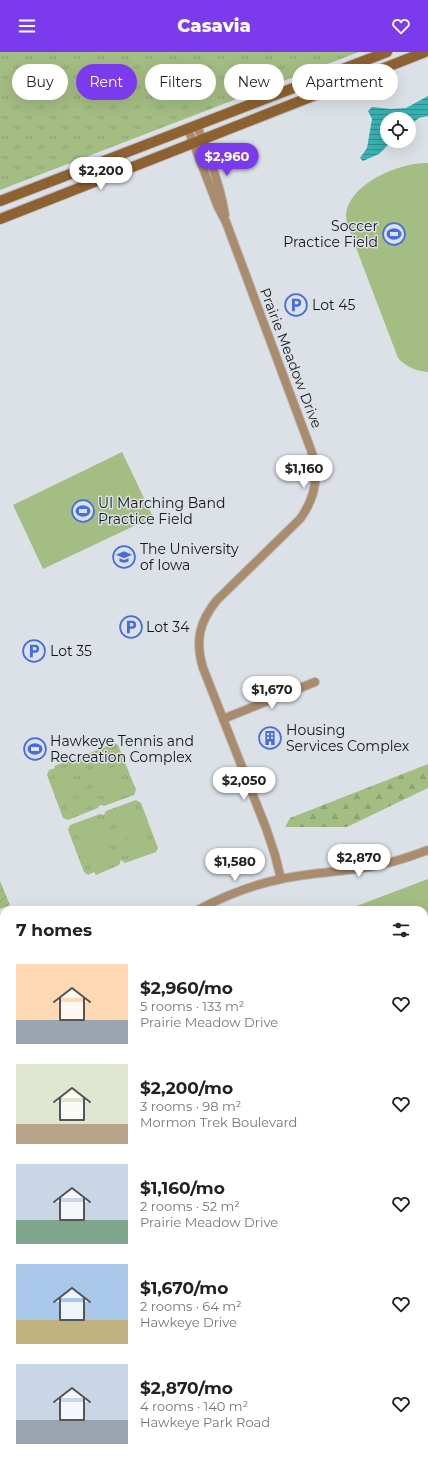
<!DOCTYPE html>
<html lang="en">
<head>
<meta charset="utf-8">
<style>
	body { margin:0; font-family:Montserrat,sans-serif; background:#f6f6f6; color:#222; height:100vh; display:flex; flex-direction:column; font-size:15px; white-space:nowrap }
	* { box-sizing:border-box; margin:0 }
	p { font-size:13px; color:#767676 }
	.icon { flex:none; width:22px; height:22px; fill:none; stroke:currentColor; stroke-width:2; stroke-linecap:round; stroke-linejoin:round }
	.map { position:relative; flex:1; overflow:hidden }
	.details { position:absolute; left:0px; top:854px; width:428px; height:556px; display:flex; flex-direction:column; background:#fff; border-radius:12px 12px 0 0; box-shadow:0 4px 16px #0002 }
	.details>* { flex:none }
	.banner { position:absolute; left:12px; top:12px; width:404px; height:36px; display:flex; gap:8px }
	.controls { position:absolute; left:380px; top:60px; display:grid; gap:8px }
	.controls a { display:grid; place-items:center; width:36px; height:36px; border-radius:50%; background:#fff; box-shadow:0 4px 16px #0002; font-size:20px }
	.price { position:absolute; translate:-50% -34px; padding:0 9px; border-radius:14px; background:#fff; color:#222; font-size:13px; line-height:26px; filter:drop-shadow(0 1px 2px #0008) }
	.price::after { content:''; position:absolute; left:50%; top:24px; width:12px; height:9px; margin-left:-6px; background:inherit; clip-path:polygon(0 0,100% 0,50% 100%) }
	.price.current { background:#7c3aed; color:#fff }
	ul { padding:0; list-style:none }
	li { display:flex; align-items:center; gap:12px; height:100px; padding:0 16px }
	li span { display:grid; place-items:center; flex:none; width:112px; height:80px; border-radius:0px; color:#555 }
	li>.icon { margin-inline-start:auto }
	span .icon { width:48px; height:48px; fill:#fffc; stroke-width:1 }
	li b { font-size:17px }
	h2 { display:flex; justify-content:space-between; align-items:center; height:48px; padding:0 16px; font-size:17px }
	.tag { padding:0 14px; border-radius:18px; background:#fff; box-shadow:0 4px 16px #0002; font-size:14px; line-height:36px }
	.tag.current { background:#7c3aed; color:#fff }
	header { display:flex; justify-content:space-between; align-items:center; height:52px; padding:0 16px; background:#7c3aed; color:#fff; font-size:18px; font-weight:800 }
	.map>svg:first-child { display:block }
</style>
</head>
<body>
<header><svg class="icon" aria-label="menu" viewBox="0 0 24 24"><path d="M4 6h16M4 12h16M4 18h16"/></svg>Casavia<svg class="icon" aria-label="heart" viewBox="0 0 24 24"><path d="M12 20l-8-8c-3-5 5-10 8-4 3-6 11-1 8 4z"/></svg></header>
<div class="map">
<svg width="428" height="1410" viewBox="0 0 428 1410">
	<defs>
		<pattern id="grass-tufts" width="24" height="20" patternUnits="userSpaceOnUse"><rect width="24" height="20" fill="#a4bd83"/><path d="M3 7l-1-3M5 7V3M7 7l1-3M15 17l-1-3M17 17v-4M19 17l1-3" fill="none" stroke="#8ca270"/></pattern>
		<pattern id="forest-firs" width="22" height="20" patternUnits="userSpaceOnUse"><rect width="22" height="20" fill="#a4bd83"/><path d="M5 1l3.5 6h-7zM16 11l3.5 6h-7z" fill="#8ca270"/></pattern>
		<pattern id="garden-furrows" width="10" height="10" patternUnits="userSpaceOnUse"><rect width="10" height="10" fill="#a4bd83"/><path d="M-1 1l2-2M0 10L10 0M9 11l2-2" fill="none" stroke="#8ca270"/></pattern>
		<pattern id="water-rules" width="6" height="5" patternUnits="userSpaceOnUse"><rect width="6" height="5" fill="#39b0b1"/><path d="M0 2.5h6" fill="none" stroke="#2f8e8f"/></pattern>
	</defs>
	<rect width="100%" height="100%" fill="#dce1e7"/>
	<g fill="url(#grass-tufts)">
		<path d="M0,0H359L0,138Z"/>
		<path d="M114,691L118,693L136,738L134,743L104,754L100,753L98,756L68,768L63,766L47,723L49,718L55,716L54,714L79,705L83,708L85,703Z"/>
		<path d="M136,748L141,751L158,796L156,800L125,811L121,808L119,813L96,823L94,820L88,823L84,820L68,778L70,773L100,762L104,763L106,759Z"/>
	</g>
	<g fill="url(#forest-firs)">
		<path d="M428,712V736L347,775H285L290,766Z"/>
		<path d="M0,1000L4,1012V1154L0,1149Z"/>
		<path d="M428,1236V1378L424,1380V1237Z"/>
		<path d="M38,1406H118L116,1410H38Z"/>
		<path d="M313,1406H355L344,1410H302Z"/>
	</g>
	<path fill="url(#garden-furrows)" d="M0,829L10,853L0,857Z"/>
	<g fill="#a4bd83">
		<path d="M428,111V320C416,319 406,315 398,306L347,172C347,169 346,166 346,163C349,131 401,110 428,111Z"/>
		<path d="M122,400L153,465L43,517L13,453Z"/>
		<path d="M113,697L117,708L94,717L90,706Z"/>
		<path d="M77,711L81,722L57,731L53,720Z"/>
		<path d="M119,713L123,724L100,733L96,722Z"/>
		<path d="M83,727L87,738L63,747L59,736Z"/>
		<path d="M125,728L129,739L106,748L102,737Z"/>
		<path d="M89,742L93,753L69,762L65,751Z"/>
		<path d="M135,753L139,764L115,773L111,762Z"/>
		<path d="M98,767L103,778L79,786L75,775Z"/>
		<path d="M140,769L144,780L121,788L116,777Z"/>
		<path d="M104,782L108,793L85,802L81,791Z"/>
		<path d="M146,784L151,795L127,804L123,793Z"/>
		<path d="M110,798L114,809L91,818L87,807Z"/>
		<path d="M428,827V903L424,904V858H346Z"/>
		<path d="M428,914V990L424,992V916Z"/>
		<path d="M0,1154L4,1158V1406H34L35,1410H0Z"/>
	</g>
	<path fill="url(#water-rules)" d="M428,44V64L419,66L409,74V67H387V89H392L379,102L363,109L360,106L367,96L372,67L368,59L372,55L391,57L406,56Z"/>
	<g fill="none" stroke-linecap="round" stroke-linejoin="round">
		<g stroke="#39b0b1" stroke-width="2">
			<path d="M0,1112L4,1117"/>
			<path d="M424,1334L428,1333"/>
			<path d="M105,1406L108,1410"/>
		</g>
		<g stroke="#b8bcc2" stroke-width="10">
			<g id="street">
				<path d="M197,74C209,103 220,132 225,163"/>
				<path d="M188,77L218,155L226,170L311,398C320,423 316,445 300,467L217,548C199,570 195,589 203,616L266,776L275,803L281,827"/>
				<path d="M223,667L315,630"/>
				<path d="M198,858C224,844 252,833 281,827C308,821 336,820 363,816C386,813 407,806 428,798"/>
				<path d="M0,955L4,956"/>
				<path d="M424,1394L428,1392"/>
				<path d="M382,1410L393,1406"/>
			</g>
		</g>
		<g stroke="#b8bcc2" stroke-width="12">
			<g id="secondary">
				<path d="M0,149L387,0"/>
				<path d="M0,167L425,0"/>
			</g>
		</g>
		<use href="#street" stroke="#aa8b6c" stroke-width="8"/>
		<use href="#secondary" stroke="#8e6130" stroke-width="10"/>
	</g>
	<defs>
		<g id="stadium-ring" transform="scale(1.15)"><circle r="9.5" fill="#dce1e7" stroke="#466ddf" stroke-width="1.5"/><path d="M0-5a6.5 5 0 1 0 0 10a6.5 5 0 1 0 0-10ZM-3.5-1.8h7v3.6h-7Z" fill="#466ddf"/></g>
		<g id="parking-ring" transform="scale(1.15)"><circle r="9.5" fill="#dce1e7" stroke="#466ddf" stroke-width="1.5"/><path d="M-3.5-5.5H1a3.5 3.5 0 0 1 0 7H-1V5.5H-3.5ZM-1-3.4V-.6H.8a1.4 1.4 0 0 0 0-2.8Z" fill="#466ddf"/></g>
		<g id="university-ring" transform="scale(1.15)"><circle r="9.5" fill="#dce1e7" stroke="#466ddf" stroke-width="1.5"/><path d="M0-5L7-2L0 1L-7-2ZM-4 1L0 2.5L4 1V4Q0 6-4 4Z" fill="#466ddf"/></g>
		<g id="building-ring" transform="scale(1.15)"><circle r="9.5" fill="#dce1e7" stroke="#466ddf" stroke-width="1.5"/><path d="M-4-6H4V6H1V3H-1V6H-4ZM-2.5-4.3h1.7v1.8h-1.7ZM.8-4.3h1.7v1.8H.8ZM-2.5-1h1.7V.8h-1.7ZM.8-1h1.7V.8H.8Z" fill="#466ddf"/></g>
	</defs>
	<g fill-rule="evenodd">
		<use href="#stadium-ring" x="394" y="182"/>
		<use href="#parking-ring" x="296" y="253"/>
		<use href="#stadium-ring" x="83" y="459"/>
		<use href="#university-ring" x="124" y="505"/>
		<use href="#parking-ring" x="131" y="575"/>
		<use href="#parking-ring" x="34" y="599"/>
		<use href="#building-ring" x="270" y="686"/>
		<use href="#stadium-ring" x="35" y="697"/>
	</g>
	<g text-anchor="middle" stroke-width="3" stroke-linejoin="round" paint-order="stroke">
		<g font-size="14" fill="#141618" stroke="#dce1e7" text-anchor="start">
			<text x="378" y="179" text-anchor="end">Soccer<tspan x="378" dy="16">Practice Field</tspan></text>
			<text x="312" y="258">Lot 45</text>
			<text x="98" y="456">UI Marching Band<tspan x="98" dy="16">Practice Field</tspan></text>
			<text x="140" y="502">The University<tspan x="140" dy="16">of Iowa</tspan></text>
			<text x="146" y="580">Lot 34</text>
			<text x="50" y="604">Lot 35</text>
			<text x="286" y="683">Housing<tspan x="286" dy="16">Services Complex</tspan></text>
			<text x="50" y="694">Hawkeye Tennis and<tspan x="50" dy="16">Recreation Complex</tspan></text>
		</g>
		<g font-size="14" fill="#141618" stroke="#dce1e7">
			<text transform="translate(291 306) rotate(69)" y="5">Prairie Meadow Drive</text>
		</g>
	</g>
</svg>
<div class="controls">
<a><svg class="icon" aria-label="locate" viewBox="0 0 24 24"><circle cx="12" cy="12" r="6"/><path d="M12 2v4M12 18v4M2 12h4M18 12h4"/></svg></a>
</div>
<b class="price current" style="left:227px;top:125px">$2,960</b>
<b class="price" style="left:101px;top:139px">$2,200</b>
<b class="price" style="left:304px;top:437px">$1,160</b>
<b class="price" style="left:272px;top:658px">$1,670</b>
<b class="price" style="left:244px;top:749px">$2,050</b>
<b class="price" style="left:359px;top:826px">$2,870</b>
<b class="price" style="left:235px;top:830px">$1,580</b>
<div class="banner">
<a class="tag">Buy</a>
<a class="tag current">Rent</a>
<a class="tag">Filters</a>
<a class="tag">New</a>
<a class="tag">Apartment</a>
</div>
<section class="details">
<h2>7 homes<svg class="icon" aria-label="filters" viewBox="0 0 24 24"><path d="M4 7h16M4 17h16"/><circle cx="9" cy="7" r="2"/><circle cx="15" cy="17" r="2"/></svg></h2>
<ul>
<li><span style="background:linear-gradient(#ffd9b3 70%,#9aa5b1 0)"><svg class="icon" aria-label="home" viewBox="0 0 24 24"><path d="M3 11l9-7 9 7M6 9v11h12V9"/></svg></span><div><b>$2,960/mo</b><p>5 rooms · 133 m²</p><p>Prairie Meadow Drive</p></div><svg class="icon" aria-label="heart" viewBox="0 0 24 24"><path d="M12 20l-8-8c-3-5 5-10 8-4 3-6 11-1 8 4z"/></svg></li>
<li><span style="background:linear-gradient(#dfe7d0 75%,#b9a48a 0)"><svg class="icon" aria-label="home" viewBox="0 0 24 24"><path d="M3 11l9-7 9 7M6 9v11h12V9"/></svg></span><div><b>$2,200/mo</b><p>3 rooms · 98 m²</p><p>Mormon Trek Boulevard</p></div><svg class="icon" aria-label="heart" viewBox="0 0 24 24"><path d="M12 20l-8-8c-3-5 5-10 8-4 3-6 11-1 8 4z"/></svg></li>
<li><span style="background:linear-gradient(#c9d6e8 70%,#7fa58c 0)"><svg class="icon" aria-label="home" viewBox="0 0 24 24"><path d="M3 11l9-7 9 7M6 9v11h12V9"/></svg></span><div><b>$1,160/mo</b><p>2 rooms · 52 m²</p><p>Prairie Meadow Drive</p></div><svg class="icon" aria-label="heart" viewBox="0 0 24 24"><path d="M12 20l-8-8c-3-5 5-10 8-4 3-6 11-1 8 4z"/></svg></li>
<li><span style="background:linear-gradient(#a9c7e8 70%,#c2b280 0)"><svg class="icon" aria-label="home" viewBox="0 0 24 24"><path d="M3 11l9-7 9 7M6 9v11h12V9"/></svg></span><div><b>$1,670/mo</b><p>2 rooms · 64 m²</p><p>Hawkeye Drive</p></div><svg class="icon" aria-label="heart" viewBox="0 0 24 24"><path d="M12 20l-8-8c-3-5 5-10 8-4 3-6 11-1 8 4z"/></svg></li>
<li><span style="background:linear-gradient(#c9d6e8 70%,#9aa5b1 0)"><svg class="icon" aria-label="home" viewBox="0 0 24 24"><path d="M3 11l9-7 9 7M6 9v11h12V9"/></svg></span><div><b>$2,870/mo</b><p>4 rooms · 140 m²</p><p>Hawkeye Park Road</p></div><svg class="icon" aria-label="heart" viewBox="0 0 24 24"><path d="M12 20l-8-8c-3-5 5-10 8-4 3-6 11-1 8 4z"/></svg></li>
</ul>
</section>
</div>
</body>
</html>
